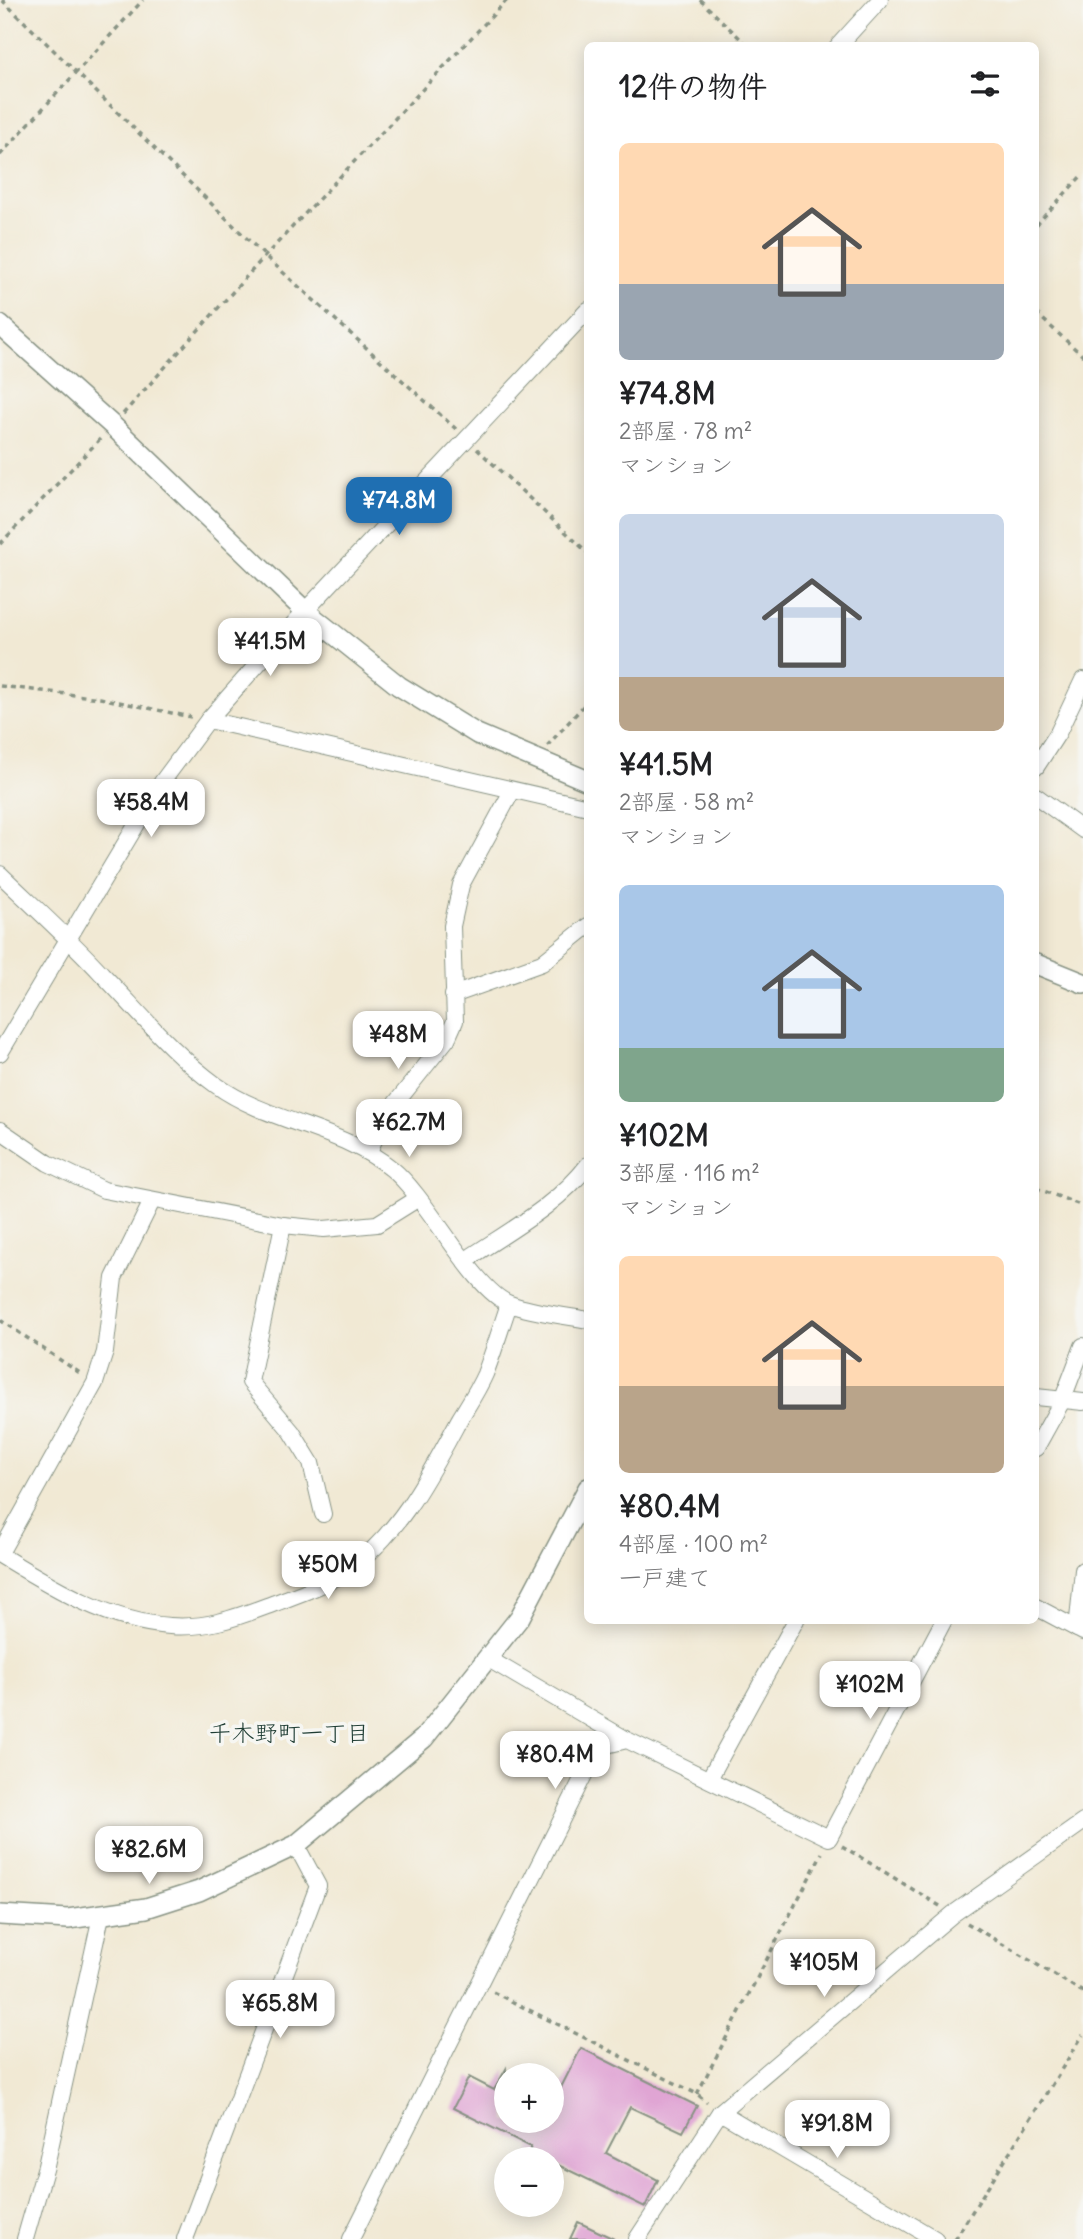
<!DOCTYPE html>
<html lang="ja">
<head>
<meta charset="utf-8">
<style>
	body { margin:0; font-family:Delius,"Klee One",sans-serif; background:#f6f6f6; color:#202124; height:100vh; display:flex; flex-direction:column; font-size:26px; white-space:nowrap }
	* { box-sizing:border-box; margin:0 }
	p { font-size:23px; color:#757577 }
	.icon { flex:none; width:38px; height:38px; fill:none; stroke:currentColor; stroke-width:2; stroke-linecap:round; stroke-linejoin:round }
	.map { position:relative; flex:1; overflow:hidden }
	.details { position:absolute; left:584px; top:42px; width:455px; height:1582px; display:flex; flex-direction:column; background:#fff; border-radius:10px; box-shadow:0 4px 18px #0003 }
	.details>* { flex:none }
	.buttons { position:absolute; left:494px; top:2063px; display:grid; gap:14px }
	.buttons a { display:grid; place-items:center; width:70px; height:70px; border-radius:50%; background:#fff; box-shadow:0 4px 18px #0003; font-size:35px }
	.price { position:absolute; translate:-50% -60px; padding:0 16px; border-radius:14px; background:#fff; color:#222; font-size:23px; line-height:46px; filter:drop-shadow(0 2px 4px #0008) }
	.price::after { content:''; position:absolute; left:50%; top:42px; width:21px; height:16px; margin-left:-10px; background:inherit; clip-path:polygon(0 0,100% 0,50% 100%) }
	.price.on { background:#1f6fb2; color:#fff }
	ul { padding:0; list-style:none }
	li { display:grid; align-content:center; gap:14px; height:371px; padding:0 35px }
	li span { display:grid; place-items:center; height:217px; border-radius:10px; color:#555 }
	li>.icon { margin-inline-start:auto }
	span .icon { width:126px; height:126px; fill:#fffc; stroke-width:1 }
	li b { font-size:30px }
	h2 { display:flex; justify-content:space-between; align-items:center; height:84px; padding:0 35px; font-size:30px }
	.map>svg:first-child { display:block }
</style>
</head>
<body>
<div class="map">
<svg width="1083" height="2239" viewBox="0 0 1083 2239">
	<rect width="100%" height="100%" fill="#f6f6f2"/>
	<filter id="ink" filterUnits="userSpaceOnUse"><feTurbulence type="fractalNoise" baseFrequency=".0143" numOctaves="2"/><feDisplacementMap in="SourceGraphic" scale="14" xChannelSelector="R" yChannelSelector="G"/><feConvolveMatrix kernelMatrix="1 2 1 2 8 2 1 2 1" color-interpolation-filters="sRGB"/></filter>
	<filter id="wash" filterUnits="userSpaceOnUse"><feTurbulence type="fractalNoise" baseFrequency=".00686" numOctaves="4" result="noise"/><feDisplacementMap in="SourceGraphic" scale="28" xChannelSelector="R" yChannelSelector="G"/><feGaussianBlur stdDeviation="1.57" result="paint"/><feColorMatrix in="noise" values="0 0 0 0 0 0 0 0 0 0 0 0 0 0 0 0 0 1.4 0 .05"/><feComposite in="paint" operator="in"/></filter>
	<g filter="url(#wash)">
		<rect width="100%" height="100%" fill="#f1e9d4"/>
		<g id="blocks">
			<g fill="#e0a5d4">
				<path d="M581,2048L697,2106L683,2132L630,2107L606,2153L658,2180L645,2207L529,2151L531,2147L453,2108L469,2077L494,2090L506,2069V2121H551V2107Z"/>
				<path d="M578,2222L614,2239H570Z"/>
			</g>
		</g>
	</g>
	<g filter="url(#ink)">
		<use href="#blocks" fill-opacity="0" stroke="#889384" stroke-width="2"/>
		<g fill="none" stroke-linecap="round" stroke-linejoin="round">
			<g stroke="#889384" stroke-width="18">
				<g id="minor">
					<path d="M838,46L880,0"/>
					<path d="M208,720L588,807"/>
					<path d="M1036,767L1058,733L1083,680"/>
					<path d="M1036,796L1083,830"/>
					<path d="M0,874C34,907 70,939 102,974C139,1012 173,1054 216,1085C269,1123 342,1128 392,1169C428,1198 473,1290 510,1304C534,1313 563,1315 588,1320"/>
					<path d="M453,995L542,963L588,926"/>
					<path d="M0,1053L162,782L208,720L305,611L588,310"/>
					<path d="M0,1130L48,1163L104,1190L283,1225L324,1229L377,1224L417,1199"/>
					<path d="M369,1152L383,1119L447,1039L455,1021L452,926L461,885L512,791"/>
					<path d="M283,1225L250,1382L292,1432L311,1463L323,1514"/>
					<path d="M466,1260C507,1232 558,1205 588,1165"/>
					<path d="M1036,1397L1083,1402"/>
					<path d="M1036,1448L1062,1401L1083,1346"/>
					<path d="M0,1553L95,1383L105,1352L114,1278L152,1201"/>
					<path d="M0,1555C51,1586 108,1622 170,1626C205,1629 235,1618 267,1606C293,1596 322,1587 345,1572C398,1537 430,1474 459,1420C468,1405 478,1390 485,1374C494,1351 501,1327 509,1304"/>
					<path d="M1036,1607L1083,1632"/>
					<path d="M1077,1629L1083,1570"/>
					<path d="M487,1658L627,1740"/>
					<path d="M709,1779L796,1620"/>
					<path d="M720,2112L935,2239"/>
					<path d="M25,2239L46,2166L101,1916"/>
					<path d="M185,2239L318,1886L296,1845"/>
					<path d="M351,2239L598,1747L627,1740L829,1838L944,1620"/>
					<path d="M637,2239L720,2112L953,1914L1083,1822"/>
				</g>
			</g>
			<g stroke="#889384" stroke-width="22">
				<g id="tertiary">
					<path d="M0,325L113,426L305,611L399,686L477,734L588,781"/>
					<path d="M1036,964L1083,983"/>
					<path d="M0,1915L68,1919L146,1908L199,1891L296,1845L424,1738L520,1617L588,1488"/>
				</g>
			</g>
			<g stroke="#889384" stroke-width="3.5" stroke-dasharray="5 5" stroke-linecap="butt">
				<path d="M2,0L265,256L456,429"/>
				<path d="M700,0L748,46"/>
				<path d="M0,155L143,0"/>
				<path d="M1036,225L1083,174"/>
				<path d="M1036,313L1083,356"/>
				<path d="M123,414L265,256L507,0"/>
				<path d="M477,449L588,553"/>
				<path d="M0,544L101,438"/>
				<path d="M0,686L100,698L191,717"/>
				<path d="M547,746L588,701"/>
				<path d="M1036,1188L1083,1206"/>
				<path d="M0,1320L83,1375"/>
				<path d="M842,1846L940,1906"/>
				<path d="M967,1923L1083,1992"/>
				<path d="M493,1992L697,2094L707,2102"/>
				<path d="M697,2094L822,1853"/>
				<path d="M955,2239L1083,2035"/>
			</g>
			<use href="#minor" stroke="#fff" stroke-width="16"/>
			<use href="#tertiary" stroke="#fff" stroke-width="19"/>
		</g>
	</g>
	<g text-anchor="middle" stroke-width="7" stroke-linejoin="round" paint-order="stroke">
		<g font-size="23" fill="#1f3d34" stroke="#f6f6f2">
			<text x="289" y="1741">千木野町一丁目</text>
		</g>
	</g>
</svg>
<div class="buttons">
<a>+</a>
<a>−</a>
</div>
<b class="price on" style="left:399px;top:537px">¥74.8M</b>
<b class="price" style="left:270px;top:678px">¥41.5M</b>
<b class="price" style="left:151px;top:839px">¥58.4M</b>
<b class="price" style="left:398px;top:1071px">¥48M</b>
<b class="price" style="left:409px;top:1159px">¥62.7M</b>
<b class="price" style="left:328px;top:1601px">¥50M</b>
<b class="price" style="left:870px;top:1721px">¥102M</b>
<b class="price" style="left:555px;top:1791px">¥80.4M</b>
<b class="price" style="left:149px;top:1886px">¥82.6M</b>
<b class="price" style="left:824px;top:1999px">¥105M</b>
<b class="price" style="left:280px;top:2040px">¥65.8M</b>
<b class="price" style="left:837px;top:2160px">¥91.8M</b>
<section class="details">
<h2>12件の物件<svg class="icon" aria-label="filters" viewBox="0 0 24 24"><path d="M4 7h16M4 17h16"/><circle cx="9" cy="7" r="2"/><circle cx="15" cy="17" r="2"/></svg></h2>
<ul>
<li><span style="background:linear-gradient(#ffd9b3 65%,#9aa5b1 0)"><svg class="icon" aria-label="home" viewBox="0 0 24 24"><path d="M3 11l9-7 9 7M6 9v11h12V9"/></svg></span><div><b>¥74.8M</b><p>2部屋 · 78 m²</p><p>マンション</p></div></li>
<li><span style="background:linear-gradient(#c9d6e8 75%,#b9a48a 0)"><svg class="icon" aria-label="home" viewBox="0 0 24 24"><path d="M3 11l9-7 9 7M6 9v11h12V9"/></svg></span><div><b>¥41.5M</b><p>2部屋 · 58 m²</p><p>マンション</p></div></li>
<li><span style="background:linear-gradient(#a9c7e8 75%,#7fa58c 0)"><svg class="icon" aria-label="home" viewBox="0 0 24 24"><path d="M3 11l9-7 9 7M6 9v11h12V9"/></svg></span><div><b>¥102M</b><p>3部屋 · 116 m²</p><p>マンション</p></div></li>
<li><span style="background:linear-gradient(#ffd9b3 60%,#b9a48a 0)"><svg class="icon" aria-label="home" viewBox="0 0 24 24"><path d="M3 11l9-7 9 7M6 9v11h12V9"/></svg></span><div><b>¥80.4M</b><p>4部屋 · 100 m²</p><p>一戸建て</p></div></li>
</ul>
</section>
</div>
</body>
</html>
